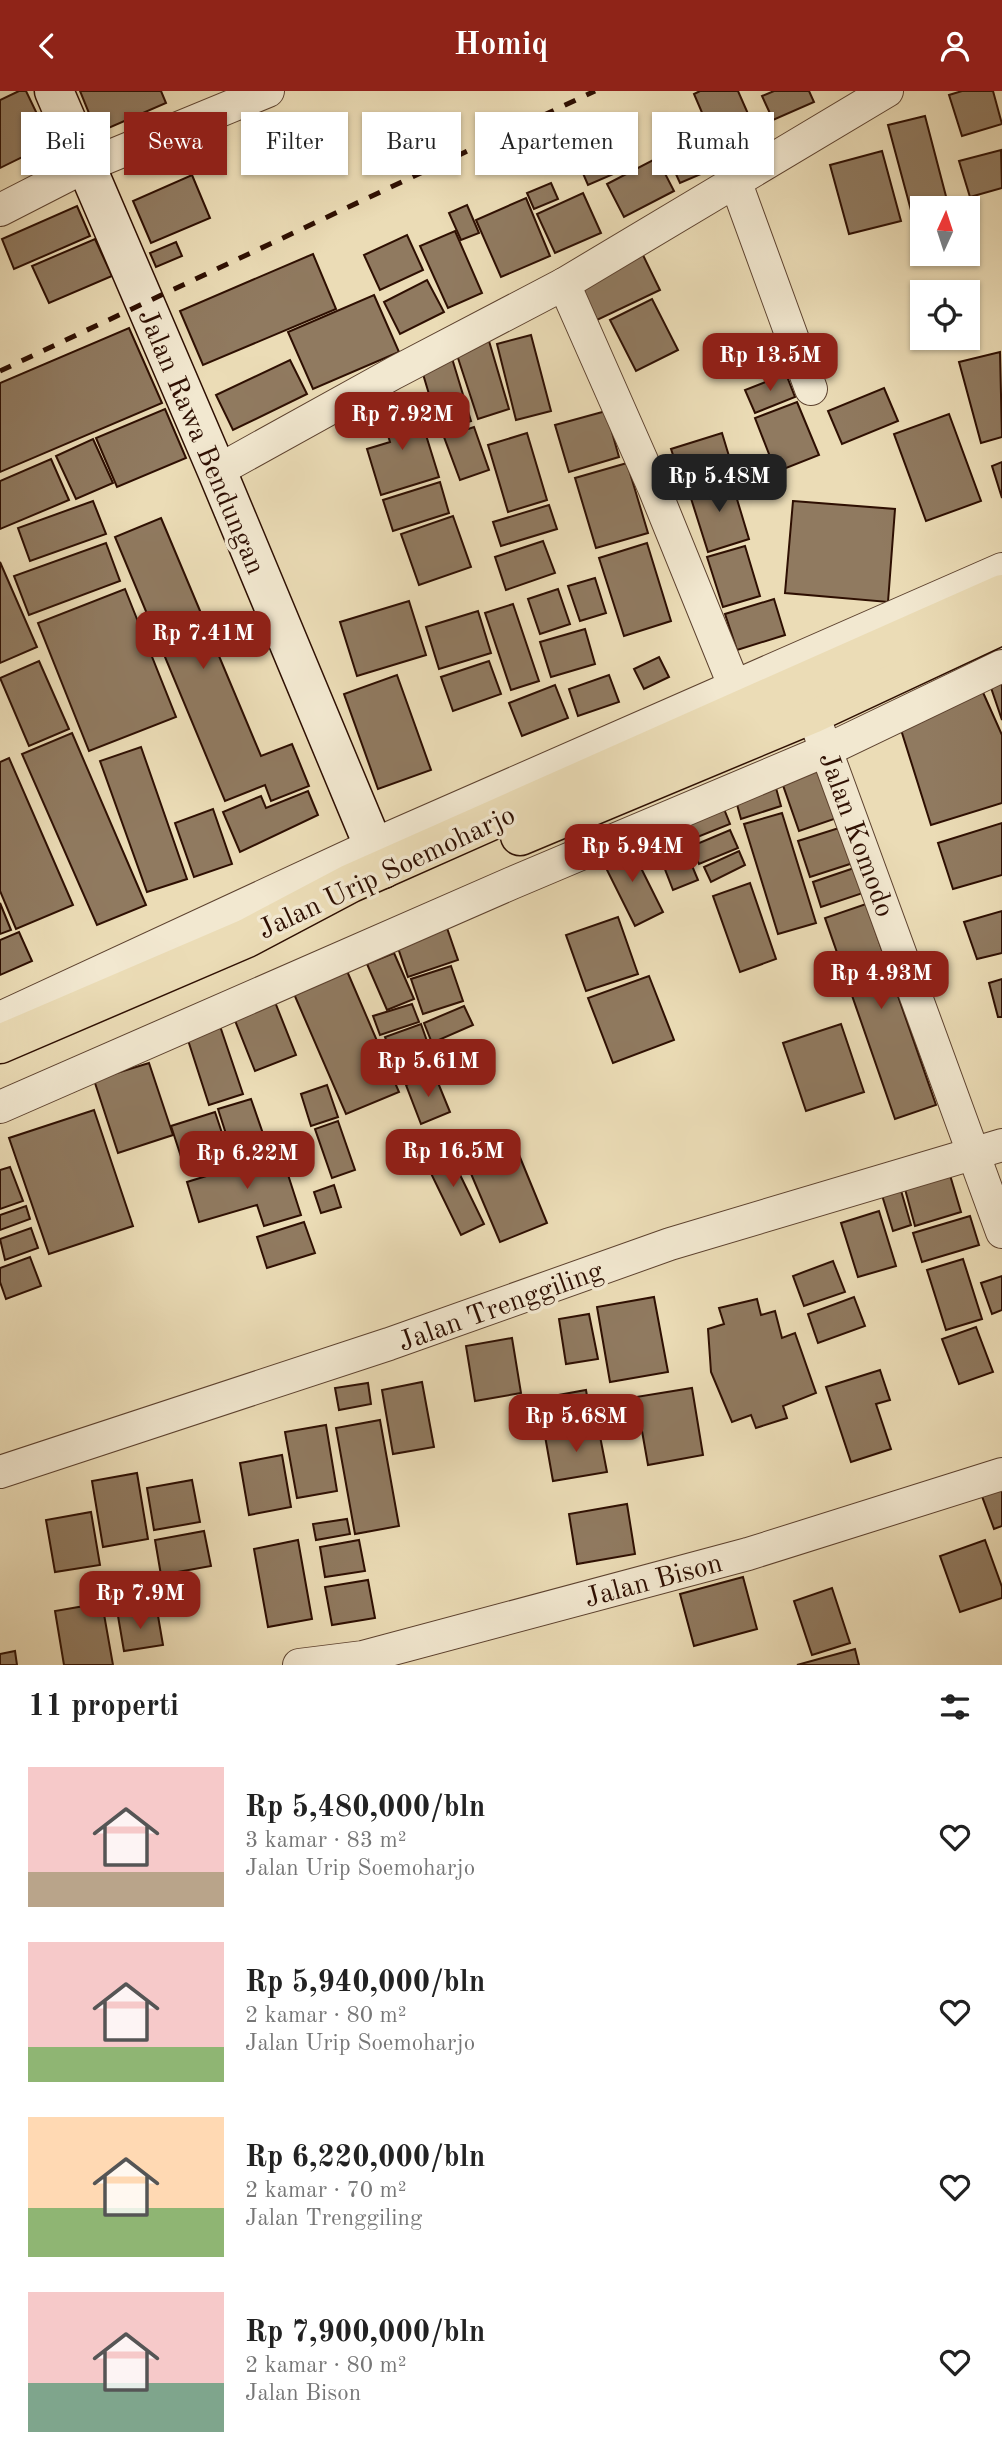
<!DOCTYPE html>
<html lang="id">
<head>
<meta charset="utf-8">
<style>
	body { margin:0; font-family:"Old Standard TT",serif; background:#f2f2f2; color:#222; height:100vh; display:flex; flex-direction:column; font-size:26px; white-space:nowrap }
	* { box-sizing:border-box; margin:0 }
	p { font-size:23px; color:#767676 }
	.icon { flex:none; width:38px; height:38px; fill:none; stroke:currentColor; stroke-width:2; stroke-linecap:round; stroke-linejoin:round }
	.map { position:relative; height:1574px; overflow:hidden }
	.side { display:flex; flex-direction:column; background:#fff; flex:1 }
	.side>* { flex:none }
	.guide { position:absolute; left:21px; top:21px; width:961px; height:63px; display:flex; gap:14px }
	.needle { width:46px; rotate:3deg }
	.controls { position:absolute; left:910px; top:105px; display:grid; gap:14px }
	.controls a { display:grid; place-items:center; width:70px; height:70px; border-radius:0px; background:#fff; box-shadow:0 2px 5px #0004; font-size:35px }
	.price { position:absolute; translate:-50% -60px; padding:0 16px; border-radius:14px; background:#8f2418; color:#fff; font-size:23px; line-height:46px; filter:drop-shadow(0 2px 4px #0008) }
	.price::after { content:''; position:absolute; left:50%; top:42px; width:21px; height:16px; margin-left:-10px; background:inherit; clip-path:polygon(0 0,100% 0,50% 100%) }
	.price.active { background:#222; color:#fff }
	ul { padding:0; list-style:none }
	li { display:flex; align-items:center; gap:21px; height:175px; padding:0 28px }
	li span { display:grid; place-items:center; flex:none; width:196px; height:140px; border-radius:0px; color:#555 }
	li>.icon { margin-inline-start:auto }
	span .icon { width:84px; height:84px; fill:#fffc; stroke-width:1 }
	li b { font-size:30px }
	h2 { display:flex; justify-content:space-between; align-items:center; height:84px; padding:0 28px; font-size:30px }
	.pill { padding:0 24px; border-radius:0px; background:#fff; box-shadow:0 2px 5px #0004; font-size:24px; line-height:63px }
	.pill.active { background:#8f2418; color:#fff }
	header { display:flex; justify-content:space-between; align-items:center; height:91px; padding:0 28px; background:#8f2418; color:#fff; font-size:32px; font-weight:700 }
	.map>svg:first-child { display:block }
</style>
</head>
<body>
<header><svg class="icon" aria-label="back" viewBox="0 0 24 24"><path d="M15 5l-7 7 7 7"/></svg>Homiq<svg class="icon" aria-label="person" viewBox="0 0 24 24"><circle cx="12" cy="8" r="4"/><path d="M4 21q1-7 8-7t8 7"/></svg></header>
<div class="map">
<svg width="1002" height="1574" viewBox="0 0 1002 1574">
	<rect width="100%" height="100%" fill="#ebdcb6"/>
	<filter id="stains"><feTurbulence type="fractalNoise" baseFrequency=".00286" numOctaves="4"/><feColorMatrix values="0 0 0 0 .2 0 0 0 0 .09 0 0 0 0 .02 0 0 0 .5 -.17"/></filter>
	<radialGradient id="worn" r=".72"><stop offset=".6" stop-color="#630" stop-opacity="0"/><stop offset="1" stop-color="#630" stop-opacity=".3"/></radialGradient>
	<g fill="#907a60" stroke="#2e0f02" stroke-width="2">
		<path d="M19,0H26L51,52L0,77V9Z"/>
		<path d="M80,0H161L166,12L97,42Z"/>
		<path d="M700,0H738L760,50L721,66L694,3Z"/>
		<path d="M774,0H809L814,11L773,29L762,5Z"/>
		<path d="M962,0H993L1002,33L962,45L949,4Z"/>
		<path d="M925,25L948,113L922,117V120L912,123L888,34Z"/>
		<path d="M702,27L722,74L680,92L659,46Z"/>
		<path d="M605,51L618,81L588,94L575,64Z"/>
		<path d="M1001,59L1002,97L970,106L959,70Z"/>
		<path d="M882,60L901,130L849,143L830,74Z"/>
		<path d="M657,67L674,100L624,126L607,93Z"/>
		<path d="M192,84L210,127L151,152L133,110Z"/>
		<path d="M551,92L558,108L534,118L527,102Z"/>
		<path d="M583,102L601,142L555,162L537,123Z"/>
		<path d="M526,107L550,165L501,186L476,129Z"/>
		<path d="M467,114L479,142L461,149L449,122Z"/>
		<path d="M77,115L90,145L14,178L2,148Z"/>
		<path d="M455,140L482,202L448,217L420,155Z"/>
		<path d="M407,144L423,179L380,199L364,164Z"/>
		<path d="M95,148L112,185L49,212L32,175Z"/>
		<path d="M176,151L182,165L156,176L150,162Z"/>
		<path d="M641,160L660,199L597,229L578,190Z"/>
		<path d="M313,163L336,218L203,274L180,220Z"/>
		<path d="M427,189L444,221L400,243L384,211Z"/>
		<path d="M374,204L399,261L313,298L288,241Z"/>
		<path d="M652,208L678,259L636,280L610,229Z"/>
		<path d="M129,237L162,312L0,381V292Z"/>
		<path d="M531,244L551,320L516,329L497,253Z"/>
		<path d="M489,250L509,318L478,328L456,261Z"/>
		<path d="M1000,261L1002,346L981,352L959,271Z"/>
		<path d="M451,264L471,330L440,340L420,273Z"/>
		<path d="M290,269L307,303L233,339L216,304Z"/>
		<path d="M786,283L795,306L755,322L745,299Z"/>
		<path d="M884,297L898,330L842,353L828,320Z"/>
		<path d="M410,309L420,342L425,341L439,386L381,404L367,358L390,351L380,318Z"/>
		<path d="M797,311L819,364L776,381L755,327Z"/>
		<path d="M165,318L186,367L117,396L96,347Z"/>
		<path d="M606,320L619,366L569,381L555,334Z"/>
		<path d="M949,323L981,410L926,430L894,343Z"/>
		<path d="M474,336L489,379L460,389L444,346Z"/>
		<path d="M527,342L547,409L508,421L488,354Z"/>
		<path d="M722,342L732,375L682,391L671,358Z"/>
		<path d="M93,348L113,392L76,408L56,365Z"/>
		<path d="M51,368L69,409L0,438V390Z"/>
		<path d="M1002,371V407L992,375Z"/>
		<path d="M627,372L648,442L596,457L575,387Z"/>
		<path d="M730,385L749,448L708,461L688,398Z"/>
		<path d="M440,391L449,422L393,440L383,409Z"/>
		<path d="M93,410L106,443L30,470L18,437Z"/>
		<path d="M793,410L895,418L888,511L785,502Z"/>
		<path d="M549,414L557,438L501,455L493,431Z"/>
		<path d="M453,425L471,476L419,494L401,443Z"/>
		<path d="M161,427L261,665L292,653L309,695L271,710L265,694L225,710L115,446Z"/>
		<path d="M543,450L555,482L506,499L495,466Z"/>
		<path d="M106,452L120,490L29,524L14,485Z"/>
		<path d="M647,452L671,530L624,545L599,467Z"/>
		<path d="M745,455L760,505L723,516L707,466Z"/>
		<path d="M0,471L37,556L0,572Z"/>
		<path d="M595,487L606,522L580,530L568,495Z"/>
		<path d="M125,498L176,626L89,660L38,532Z"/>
		<path d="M558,498L570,533L540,543L528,508Z"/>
		<path d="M774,508L785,544L737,559L725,523Z"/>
		<path d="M409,510L426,564L357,585L340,531Z"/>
		<path d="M513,513L539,590L511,599L485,522Z"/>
		<path d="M478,520L491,562L439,578L426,536Z"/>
		<path d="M585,538L595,573L551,586L540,551Z"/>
		<path d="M659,566L669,586L644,598L634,578Z"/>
		<path d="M39,570L69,638L29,655L0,587Z"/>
		<path d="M489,570L501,603L453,620L441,586Z"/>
		<path d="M397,584L431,679L378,698L344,603Z"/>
		<path d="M609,584L619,611L578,625L569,598Z"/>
		<path d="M1002,584V629L988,588Z"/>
		<path d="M977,588L1002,644V712L931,734L897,626Z"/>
		<path d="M555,594L568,627L522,645L509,612Z"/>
		<path d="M72,642L146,814L97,834L22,663Z"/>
		<path d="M141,656L187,788L147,801L100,670Z"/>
		<path d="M819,665L840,726L799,740L778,680Z"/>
		<path d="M9,667L73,814L16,838L0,800V671Z"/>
		<path d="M776,697L781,715L741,728L736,710Z"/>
		<path d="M308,700L318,724L240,761L223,721L261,705L266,717Z"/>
		<path d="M722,713L730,733L690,749L681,729Z"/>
		<path d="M213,718L232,773L194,786L175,732Z"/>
		<path d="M782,722L816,832L778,843L744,733Z"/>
		<path d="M674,731L682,755L642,769L634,745Z"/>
		<path d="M1002,732V784L953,798L938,752Z"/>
		<path d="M842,736L853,772L810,786L798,750Z"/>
		<path d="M730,739L738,757L699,773L692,755Z"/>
		<path d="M628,751L663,821L635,835L600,765Z"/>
		<path d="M685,758L698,789L673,799L661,768Z"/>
		<path d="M739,760L745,774L711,791L704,776Z"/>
		<path d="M854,777L863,802L821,816L813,791Z"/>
		<path d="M750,792L776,868L740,881L713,805Z"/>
		<path d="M0,812L11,839L0,843Z"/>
		<path d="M866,813L936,1014L895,1028L825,827Z"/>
		<path d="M1002,820V862L977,868L964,831Z"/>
		<path d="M618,826L638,883L586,900L566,844Z"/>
		<path d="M447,837L458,869L408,886L397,854Z"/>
		<path d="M19,841L32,870L0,884V849Z"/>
		<path d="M394,862L414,908L387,919L367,873Z"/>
		<path d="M344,873L399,1001L346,1023L291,896Z"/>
		<path d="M451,875L463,910L423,923L411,888Z"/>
		<path d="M649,885L674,949L613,972L588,907Z"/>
		<path d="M1002,888V926H998L989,892Z"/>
		<path d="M273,906L296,964L255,980L232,922Z"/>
		<path d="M412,913L419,931L380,944L373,925Z"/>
		<path d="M464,915L473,934L432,952L424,932Z"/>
		<path d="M219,932L243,1003L209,1014L186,943Z"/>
		<path d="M421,933L435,973L400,985L385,946Z"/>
		<path d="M841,933L864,1001L806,1020L783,952Z"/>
		<path d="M149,972L173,1044L118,1062L94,989Z"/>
		<path d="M434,982L450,1021L421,1033L406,994Z"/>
		<path d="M327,994L338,1026L311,1035L301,1003Z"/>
		<path d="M251,1008L268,1057L234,1068L218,1018Z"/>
		<path d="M94,1019L133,1135L49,1163L9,1047Z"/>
		<path d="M215,1021L230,1066L186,1081L171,1035Z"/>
		<path d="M338,1030L355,1079L332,1087L315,1038Z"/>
		<path d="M445,1053L484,1133L461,1144L422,1064Z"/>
		<path d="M517,1059L547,1132L500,1151L469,1078Z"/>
		<path d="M281,1062L301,1124L264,1135L257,1114L199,1131L187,1091Z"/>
		<path d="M947,1074L961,1121L915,1135L902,1087Z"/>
		<path d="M10,1076L23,1110L0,1118V1079Z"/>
		<path d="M334,1094L341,1116L321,1122L314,1101Z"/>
		<path d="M900,1096L911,1134L893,1140L881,1101Z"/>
		<path d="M26,1115L30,1128L0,1139V1124Z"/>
		<path d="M879,1120L896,1175L858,1186L841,1132Z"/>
		<path d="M970,1125L979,1154L922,1171L913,1142Z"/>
		<path d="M304,1131L315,1162L267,1177L257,1146Z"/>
		<path d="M31,1137L38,1157L5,1169L0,1148Z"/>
		<path d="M30,1166L41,1195L6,1208L0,1191V1177Z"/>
		<path d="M963,1168L982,1228L946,1239L927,1179Z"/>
		<path d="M833,1170L845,1201L804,1215L793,1185Z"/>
		<path d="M1002,1185V1219L992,1223L981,1192Z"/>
		<path d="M654,1206L668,1281L610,1291L597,1216Z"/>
		<path d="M854,1206L865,1235L818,1252L808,1223Z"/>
		<path d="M757,1208L761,1224L775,1220L782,1247L795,1242L816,1302L783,1315L787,1327L756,1337L751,1324L732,1331L711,1281L708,1238L724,1233L719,1217Z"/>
		<path d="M589,1223L598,1268L566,1273L559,1228Z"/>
		<path d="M976,1236L993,1281L959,1293L942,1248Z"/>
		<path d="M512,1247L521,1302L475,1310L466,1255Z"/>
		<path d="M880,1279L890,1309L876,1313L891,1358L851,1371L826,1296Z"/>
		<path d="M422,1291L434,1356L393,1363L382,1299Z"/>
		<path d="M368,1292L371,1313L339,1319L335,1297Z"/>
		<path d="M692,1297L703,1364L648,1374L636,1306Z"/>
		<path d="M586,1299L591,1329L542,1338L536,1308Z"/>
		<path d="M380,1329L399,1435L355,1443L336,1337Z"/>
		<path d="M326,1334L337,1400L297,1407L285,1341Z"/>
		<path d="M598,1335L607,1381L553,1390L545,1345Z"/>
		<path d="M282,1364L291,1416L249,1424L240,1372Z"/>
		<path d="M137,1382L148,1448L103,1456L92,1390Z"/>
		<path d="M192,1389L200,1431L154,1439L147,1397Z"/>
		<path d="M1002,1389V1435L994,1438L979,1397Z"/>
		<path d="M627,1413L635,1463L577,1473L569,1423Z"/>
		<path d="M91,1421L100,1474L55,1481L46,1429Z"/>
		<path d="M347,1428L350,1443L316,1449L313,1433Z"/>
		<path d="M204,1440L211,1475L161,1484L155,1449Z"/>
		<path d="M298,1449L312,1528L268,1536L254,1458Z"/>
		<path d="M359,1449L365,1480L325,1486L320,1456Z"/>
		<path d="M985,1449L1002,1496V1507L960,1521L940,1465Z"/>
		<path d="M743,1486L757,1538L694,1555L680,1503Z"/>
		<path d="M368,1489L375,1527L332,1534L325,1496Z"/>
		<path d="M832,1497L850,1552L812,1564L794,1510Z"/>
		<path d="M102,1512L113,1574H64L55,1520Z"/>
		<path d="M157,1519L163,1554L124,1560L118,1525Z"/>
		<path d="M855,1558L859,1574H797Z"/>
		<path d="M15,1560L17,1574H0V1563Z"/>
	</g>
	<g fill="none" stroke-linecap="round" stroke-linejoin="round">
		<g stroke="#5d422f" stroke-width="34">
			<g id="street">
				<path d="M736,92L811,298"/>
				<path d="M0,119L86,75L268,0"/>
				<path d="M564,193L654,397L742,614"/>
				<path d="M217,380L394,282L564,193L887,0"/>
				<path d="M819,640L1002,1141"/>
				<path d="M0,927L373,754L1002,478"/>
				<path d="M0,1016L512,792L827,659L1002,575"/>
				<path d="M0,1381L389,1253L670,1153L1002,1054"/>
				<path d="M299,1574L363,1566L748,1463L1002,1383"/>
			</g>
		</g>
		<g stroke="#2e0f02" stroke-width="41">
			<path id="secondary" d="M54,0L217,380L383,778"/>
		</g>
		<g stroke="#2e0f02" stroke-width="41">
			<g id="highway">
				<path d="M520,745L812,623L1002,534"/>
				<path d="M0,953L247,847L351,792L1002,503"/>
			</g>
		</g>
		<use href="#street" stroke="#f2e8d0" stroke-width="32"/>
		<use href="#secondary" stroke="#f2e8d0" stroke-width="38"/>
		<use href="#highway" stroke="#ebdcb6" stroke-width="38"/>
		<path stroke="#2e0f02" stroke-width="5" stroke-dasharray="12 12" stroke-linecap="butt" d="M0,280L595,0"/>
	</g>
	<g text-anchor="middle" stroke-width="7" stroke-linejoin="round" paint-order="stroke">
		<g font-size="28" fill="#2e0f02" stroke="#f2e8d0">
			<text transform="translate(203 350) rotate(67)" y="10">Jalan Rawa Bendungan</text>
			<text transform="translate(858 743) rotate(70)" y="10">Jalan Komodo</text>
			<text transform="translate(386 780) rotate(-25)" y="10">Jalan Urip Soemoharjo</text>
			<text transform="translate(500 1214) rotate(-20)" y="10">Jalan Trenggiling</text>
			<text transform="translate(653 1488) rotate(-15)" y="10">Jalan Bison</text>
		</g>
	</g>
	<rect width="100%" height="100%" filter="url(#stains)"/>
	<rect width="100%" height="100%" fill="url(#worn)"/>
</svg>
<div class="controls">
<a><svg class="needle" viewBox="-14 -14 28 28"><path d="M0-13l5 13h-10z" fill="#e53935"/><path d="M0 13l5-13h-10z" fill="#767676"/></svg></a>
<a><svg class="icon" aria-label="locate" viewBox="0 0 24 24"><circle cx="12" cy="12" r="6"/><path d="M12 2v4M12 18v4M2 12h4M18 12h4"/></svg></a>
</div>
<b class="price" style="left:770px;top:302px">Rp 13.5M</b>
<b class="price" style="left:402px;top:361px">Rp 7.92M</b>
<b class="price active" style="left:719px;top:423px">Rp 5.48M</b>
<b class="price" style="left:203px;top:580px">Rp 7.41M</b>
<b class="price" style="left:632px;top:793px">Rp 5.94M</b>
<b class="price" style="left:881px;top:920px">Rp 4.93M</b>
<b class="price" style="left:428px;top:1008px">Rp 5.61M</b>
<b class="price" style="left:453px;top:1098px">Rp 16.5M</b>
<b class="price" style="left:247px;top:1100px">Rp 6.22M</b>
<b class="price" style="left:576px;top:1363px">Rp 5.68M</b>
<b class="price" style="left:140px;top:1540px">Rp 7.9M</b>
<div class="guide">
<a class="pill">Beli</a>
<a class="pill active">Sewa</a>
<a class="pill">Filter</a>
<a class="pill">Baru</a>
<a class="pill">Apartemen</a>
<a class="pill">Rumah</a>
</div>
</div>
<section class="side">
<h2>11 properti<svg class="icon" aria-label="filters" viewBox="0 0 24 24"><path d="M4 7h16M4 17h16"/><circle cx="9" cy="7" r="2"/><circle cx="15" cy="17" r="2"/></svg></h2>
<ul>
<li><span style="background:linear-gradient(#f6c9c9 75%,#b9a48a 0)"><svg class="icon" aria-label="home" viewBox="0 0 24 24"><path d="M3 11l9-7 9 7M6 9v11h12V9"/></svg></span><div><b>Rp 5,480,000/bln</b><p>3 kamar · 83 m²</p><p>Jalan Urip Soemoharjo</p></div><svg class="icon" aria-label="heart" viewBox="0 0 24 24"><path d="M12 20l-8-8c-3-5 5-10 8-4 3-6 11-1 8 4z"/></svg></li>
<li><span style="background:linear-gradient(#f6c9c9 75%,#8fb573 0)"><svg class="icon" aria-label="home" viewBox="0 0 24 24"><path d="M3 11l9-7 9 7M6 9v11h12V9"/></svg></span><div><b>Rp 5,940,000/bln</b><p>2 kamar · 80 m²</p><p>Jalan Urip Soemoharjo</p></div><svg class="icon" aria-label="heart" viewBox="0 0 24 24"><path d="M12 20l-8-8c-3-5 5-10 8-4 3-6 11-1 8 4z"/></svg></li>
<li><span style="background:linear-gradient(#ffd9b3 65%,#8fb573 0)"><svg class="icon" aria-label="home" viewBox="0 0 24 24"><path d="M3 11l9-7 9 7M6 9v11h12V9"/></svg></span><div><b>Rp 6,220,000/bln</b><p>2 kamar · 70 m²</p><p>Jalan Trenggiling</p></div><svg class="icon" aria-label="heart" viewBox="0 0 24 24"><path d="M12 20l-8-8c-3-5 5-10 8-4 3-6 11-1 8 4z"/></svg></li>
<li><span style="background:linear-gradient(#f6c9c9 65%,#7fa58c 0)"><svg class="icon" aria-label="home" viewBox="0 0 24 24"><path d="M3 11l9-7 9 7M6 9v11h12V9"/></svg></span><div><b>Rp 7,900,000/bln</b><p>2 kamar · 80 m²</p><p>Jalan Bison</p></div><svg class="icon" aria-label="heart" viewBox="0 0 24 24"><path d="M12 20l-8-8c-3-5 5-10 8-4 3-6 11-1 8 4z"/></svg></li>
</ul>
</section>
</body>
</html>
